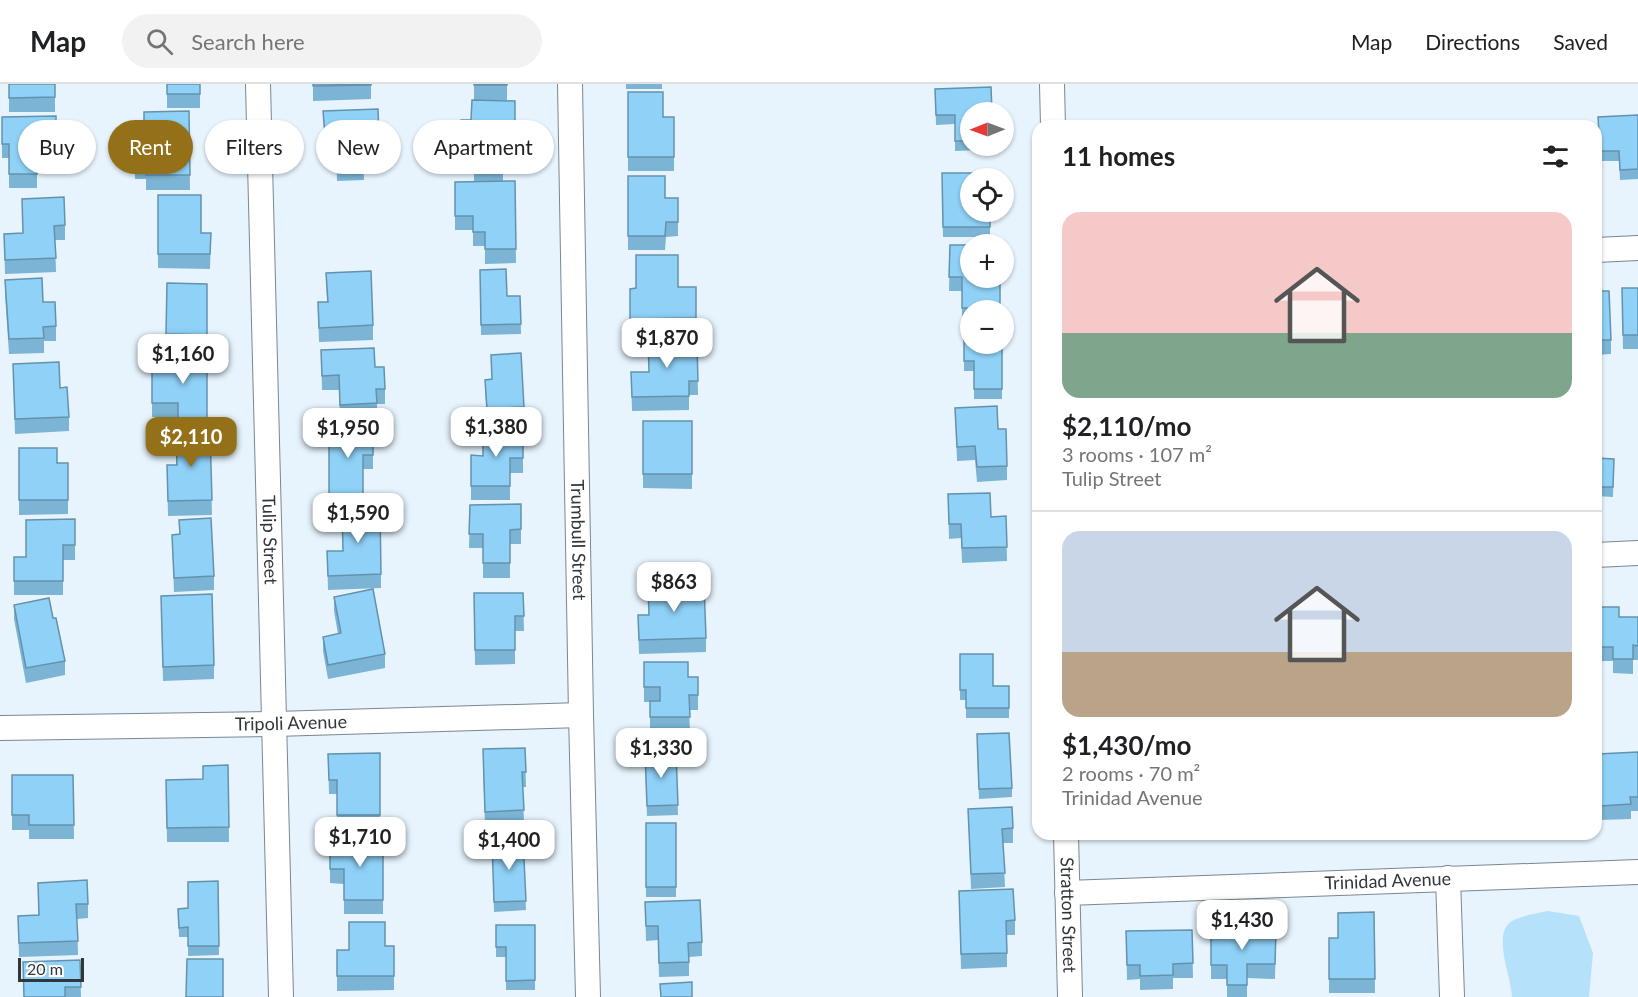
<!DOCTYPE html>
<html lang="en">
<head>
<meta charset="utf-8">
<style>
	body { margin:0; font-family:Lato,sans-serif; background:#f2f2f2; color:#202124; height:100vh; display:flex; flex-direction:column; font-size:22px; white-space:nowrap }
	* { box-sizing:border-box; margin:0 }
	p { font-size:20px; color:#757577 }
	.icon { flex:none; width:33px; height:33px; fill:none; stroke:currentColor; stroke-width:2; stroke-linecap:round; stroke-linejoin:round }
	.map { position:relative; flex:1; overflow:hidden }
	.panel { position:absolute; left:1032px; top:36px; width:570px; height:720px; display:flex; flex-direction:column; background:#fff; border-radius:18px; box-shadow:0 2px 4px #0004 }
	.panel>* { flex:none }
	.guide { position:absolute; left:18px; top:36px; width:570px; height:54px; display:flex; gap:12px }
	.needle { width:39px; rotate:269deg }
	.fabs { position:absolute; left:960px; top:18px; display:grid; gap:12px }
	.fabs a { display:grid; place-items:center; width:54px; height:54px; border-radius:50%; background:#fff; box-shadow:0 2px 4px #0004; font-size:30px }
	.scale { position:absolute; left:18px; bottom:15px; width:66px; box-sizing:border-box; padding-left:6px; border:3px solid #303639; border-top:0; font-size:16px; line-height:21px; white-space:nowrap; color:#303639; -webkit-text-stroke:4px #fff; paint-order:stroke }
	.price { position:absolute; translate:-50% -51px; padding:0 14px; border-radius:12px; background:#fff; color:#222; font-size:20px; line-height:39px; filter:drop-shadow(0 2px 3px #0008) }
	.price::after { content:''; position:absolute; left:50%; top:36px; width:18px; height:14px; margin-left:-9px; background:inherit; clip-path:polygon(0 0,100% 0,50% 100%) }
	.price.on { background:#947119; color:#fff }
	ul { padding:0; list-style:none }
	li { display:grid; align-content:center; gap:12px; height:318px; padding:0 30px }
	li+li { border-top:2px solid #e0e0e0 }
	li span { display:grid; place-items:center; height:186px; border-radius:18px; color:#555 }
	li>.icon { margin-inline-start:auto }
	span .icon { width:108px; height:108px; fill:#fffc; stroke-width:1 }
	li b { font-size:26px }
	h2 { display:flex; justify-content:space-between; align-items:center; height:72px; padding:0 30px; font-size:26px }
	.pill { padding:0 21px; border-radius:27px; background:#fff; box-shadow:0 2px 4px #0004; font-size:21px; line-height:54px }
	.pill.on { background:#947119; color:#fff }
	header { display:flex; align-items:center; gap:36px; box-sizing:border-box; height:84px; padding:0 30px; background:#fff; border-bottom:2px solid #e0e0e0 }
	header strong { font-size:28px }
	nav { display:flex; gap:33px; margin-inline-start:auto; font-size:21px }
	.search { width:420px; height:54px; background:#f2f2f2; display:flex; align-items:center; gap:15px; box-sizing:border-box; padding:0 21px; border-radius:33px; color:#757577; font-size:22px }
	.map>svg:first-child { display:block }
</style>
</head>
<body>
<header>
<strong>Map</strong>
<div class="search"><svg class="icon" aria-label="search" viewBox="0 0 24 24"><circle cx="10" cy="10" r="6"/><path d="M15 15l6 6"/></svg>Search here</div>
<nav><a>Map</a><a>Directions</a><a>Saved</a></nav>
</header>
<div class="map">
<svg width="1638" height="913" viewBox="0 0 1638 913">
	<rect width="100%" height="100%" fill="#e7f4fd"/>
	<path fill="#b6e1fa" d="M1548,827L1579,832L1593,869L1589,913H1512C1512,894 1491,849 1512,837C1520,832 1538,829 1548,827Z"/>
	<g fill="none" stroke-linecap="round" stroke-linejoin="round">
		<g stroke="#7a878f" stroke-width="26">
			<g id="minor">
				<path id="s1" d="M258,0L281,913"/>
				<path id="s2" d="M570,0L581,631L588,913"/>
				<path d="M1052,0L1053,42"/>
				<path d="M1596,166L1638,164"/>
				<path d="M1596,471L1638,469"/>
				<path id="s3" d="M0,644L275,640L581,631"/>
				<path id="s4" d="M1066,750L1070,913"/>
				<path d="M1448,794L1452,913"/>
				<path id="s5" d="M1067,809L1638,788"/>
			</g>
		</g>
		<use href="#minor" stroke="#fff" stroke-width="24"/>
	</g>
	<g fill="#7bb4d4">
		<rect x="9" y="0" width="46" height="28"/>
		<rect x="167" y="0" width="33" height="24"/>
		<path d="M313,0H371V15L313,17Z"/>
		<rect x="474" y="0" width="33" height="16"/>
		<rect x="626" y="0" width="36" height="5"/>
		<path d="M991,3L992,28H970V62H980V66L955,67V40L936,41L935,5Z"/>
		<path d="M628,8L663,33H674V87H628Z"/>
		<path d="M515,17V62H503V97H515L516,179L485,180V162H473V146H455V98H474V79H461V36H471Z"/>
		<path d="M189,27L190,106H146V95H135L134,61H144Z"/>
		<path d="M323,27L379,52V66L363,67L364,96L337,97L336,64L325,65Z"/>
		<path d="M1638,31V95L1620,96L1619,77H1600L1598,33Z"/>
		<path d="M56,32V86H37V104H9V74H2V33Z"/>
		<path d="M942,89L970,128H990V153H943Z"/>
		<path d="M628,92L665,114H678V152L666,153L665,166H628Z"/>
		<path d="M158,111L201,149H211L210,185L158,184Z"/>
		<path d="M22,115L65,141V156H55L56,188L5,190L4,150L23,149Z"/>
		<path d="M950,161L1000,194V226H970V238H962V207H949Z"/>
		<path d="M480,186L507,212H520L521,250L481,251Z"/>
		<path d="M326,189L373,241V256L319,258L318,218H327Z"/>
		<path d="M5,196L56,242V257H44V269L9,270L5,210Z"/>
		<path d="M167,199L207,200V261L166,260Z"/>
		<path d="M696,203V249H630V205Z"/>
		<path d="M1622,204H1638V265H1623Z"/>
		<path d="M1596,207L1611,256V270L1596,271Z"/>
		<path d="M964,251L1002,260V315H974V287H964Z"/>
		<path d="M697,261L698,311H689V326L632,327L631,288H649L684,262Z"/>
		<path d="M321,266L375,283L385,305V320H377V334L340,335L339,306H322Z"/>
		<path d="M207,269V348H210L212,431L168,432L167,381H176L178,333H152V282H177Z"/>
		<path d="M491,271L524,323V333L487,335L485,306L492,295Z"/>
		<path d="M13,280L60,304L69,333V347L15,350Z"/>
		<path d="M955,324L998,345L1007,382V396L977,398L975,376L957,377Z"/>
		<path d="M643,337H692V405L643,404Z"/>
		<path d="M329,343H373V385H363V423L381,490V504L328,506L327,467H343L342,425H329Z"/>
		<path d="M523,347V389H510V416H471V371L483,372Z"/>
		<path d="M19,364L57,379H68V430L19,431Z"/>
		<path d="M1596,374L1614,375L1613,413L1596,412Z"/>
		<path d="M948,410L991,433L1006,432L1007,477L962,479L961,454L949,455Z"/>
		<path d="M521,420V460H510V494H483V464H469L470,421Z"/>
		<path d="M75,435V476H63V511H14V473H26Z"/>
		<path d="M179,436L214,492V506L174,508L172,451L179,450Z"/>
		<path d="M474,509H523L524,547H515V580L475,581Z"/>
		<path d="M334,513L385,570V584L328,595L323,567V553L338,550L334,527Z"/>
		<path d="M14,521L53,534L65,577V591L26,599L14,535Z"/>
		<path d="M1599,523L1619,533H1638V576H1633V590L1613,589V577H1599Z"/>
		<path d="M161,526L214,581V595L163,597Z"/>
		<path d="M638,531H649L706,554V568L639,570Z"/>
		<path d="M960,570L993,602H1009V634H966V616H960Z"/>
		<path d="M644,578L688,593L698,611V626H689L690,647L650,648V618H644Z"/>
		<path d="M977,660L1012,704V713L979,715Z"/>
		<path d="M525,664L526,703H523L524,741L485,742L483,680Z"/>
		<path d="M676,668L678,731L647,732L645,678Z"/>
		<path d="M1638,668V727H1631V735L1600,736L1598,670Z"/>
		<path d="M380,669V746H337V710H329L328,670Z"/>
		<path d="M228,681L229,758H167L166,696L203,695Z"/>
		<path d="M12,691H73L74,755H29V746H12Z"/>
		<path d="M968,725L1013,744V759H1003L1005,803L971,805Z"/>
		<rect x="646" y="739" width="30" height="74"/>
		<path d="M1204,750H1260V752L1204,754Z"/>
		<path d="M523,755L526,826L494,828L492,756Z"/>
		<path d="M330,756H383V830H344V800L330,799Z"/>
		<path d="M218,797L219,871L188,872V853H179L178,825L188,824Z"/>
		<path d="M38,799L88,820V834L77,835L78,871L19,873L18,832L38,831Z"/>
		<path d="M959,807L1015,836V851H1007V883L961,885Z"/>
		<path d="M645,818L702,858V872L689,873V892L659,893L658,856L646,857Z"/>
		<path d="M1374,828L1375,909H1329V854H1338Z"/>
		<path d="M496,841H535V906H506V873H496Z"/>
		<path d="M1211,845L1276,846L1275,895L1247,894V913H1227V895H1211Z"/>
		<path d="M1192,846L1193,894H1173V905L1140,906V895L1127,896L1126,847Z"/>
		<path d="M385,862H394V906L337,907V866H349Z"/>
		<path d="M80,876L81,913H24Z"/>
	</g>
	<g fill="#8fd1f7" stroke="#6492ad" stroke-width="1.5">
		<path d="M9,0H55V13L9,14Z"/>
		<rect x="167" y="0" width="33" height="10"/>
		<path d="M313,0H371V1L313,2Z"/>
		<rect x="474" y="0" width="33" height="1"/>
		<path d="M991,3L992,28H970V57H955V31H936L935,5Z"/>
		<path d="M628,8H663V33H674V73H628Z"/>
		<path d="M472,16L515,17V48H503V84H474V65H461V36H471Z"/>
		<path d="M378,25L379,52H362L364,82L337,83L336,50L325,51L323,27Z"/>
		<path d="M189,27L190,91H146V80H135L134,61H144V28Z"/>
		<path d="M1638,31V85L1620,86L1619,67H1600L1598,33Z"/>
		<path d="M56,32V71H37V90H9V60H2V33Z"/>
		<path d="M942,89H975V94H970V128H990V143H943Z"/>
		<path d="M628,92H665V114H678V138H666L665,152H628Z"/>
		<path d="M515,97L516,165H485V148H473V132H455V98Z"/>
		<path d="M158,111H201V149H211L210,170H158Z"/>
		<path d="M64,113L65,141L54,142L56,174L5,176L4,150L23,149L22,115Z"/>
		<path d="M950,161H970V194H1000V224H962V193H949Z"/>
		<path d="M636,171H678V203H696V234L630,235V205L636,204Z"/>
		<path d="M506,185L507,212H520L521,240L481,241L480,186Z"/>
		<path d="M371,187L373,241L319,244L318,218H328L326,189Z"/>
		<path d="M42,194L43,218H55L56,242L43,243L44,254L9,255L5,196Z"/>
		<path d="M167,199L207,200V251L166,250Z"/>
		<path d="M1622,204H1638V251H1623Z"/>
		<path d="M1596,207H1609L1611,256H1596Z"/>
		<path d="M964,251H970V260H1002V305H974V277H964Z"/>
		<path d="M684,252V262L697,261L698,297H689V312L632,313L631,288H649L648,253Z"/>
		<path d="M374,264L375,283H384L385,305H376L377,319L340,321L339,291L322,292L321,266Z"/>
		<path d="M177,269H207V334H178V319H152V282H177Z"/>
		<path d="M521,269L524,323L487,325L485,296L492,295L491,271Z"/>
		<path d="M59,278L60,304L67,303L69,333L15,335L13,280Z"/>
		<path d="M997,322L998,345H1006L1007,382L977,383L975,362L957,363L955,324Z"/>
		<rect x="643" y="337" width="49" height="53"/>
		<path d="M329,343H373V371H363V411H329Z"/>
		<path d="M483,346L523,347V374H510V402H471V371L483,372Z"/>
		<path d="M176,348H210L212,416L168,417L167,381H177Z"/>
		<path d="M19,364H57V379H68V416H19Z"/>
		<path d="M1596,374L1614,375L1613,403H1596Z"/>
		<path d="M990,409L991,433L1006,432L1007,463L962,464L961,440H949L948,410Z"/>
		<path d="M521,420V445L510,446V479H483V450H469L470,421Z"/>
		<path d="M380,423L381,490L328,492L327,467H343L342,424Z"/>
		<path d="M211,434L214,492L174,494L172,451L180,450L179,436Z"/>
		<path d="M75,435V461H63V497H14V473H26V436Z"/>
		<path d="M704,500L706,554L639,556L638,531H649L648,502Z"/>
		<path d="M373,505L385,570L328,581L323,553L341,549L334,513Z"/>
		<path d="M474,509H523L524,532H515V566H475Z"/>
		<path d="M212,510L214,581L163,583L161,512Z"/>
		<path d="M49,514L53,534H56L65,577L26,584L14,521Z"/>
		<path d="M1599,523H1619V533H1638V562L1633,561V575H1613V563H1599Z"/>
		<path d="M960,570H993V602H1009V624H966V606H960Z"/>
		<path d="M644,578H688V593H698V611H689L690,633H650V617H660V603H644Z"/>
		<path d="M1009,649L1012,704L979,705L977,650Z"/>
		<path d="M525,664L526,688H522L524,726L485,728L483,665Z"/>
		<path d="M645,668H676L678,721L647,722Z"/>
		<path d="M1638,668V713H1630L1631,720L1600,722L1598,670Z"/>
		<path d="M380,669V731H337V696H329L328,670Z"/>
		<path d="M228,681L229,743L167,744L166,696L203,695V682Z"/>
		<path d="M12,691H73L74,741H29V731H12Z"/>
		<path d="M1012,723L1013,744L1002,745L1005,789L971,790L968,725Z"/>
		<rect x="646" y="739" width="30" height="64"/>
		<path d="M523,755L526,817L494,818L492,756Z"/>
		<path d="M330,756H383V816H344V785H330Z"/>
		<path d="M87,796L88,820H76L78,857L19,859L18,832L39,831L38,799Z"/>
		<path d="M218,797L219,862H188V843L179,844L178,825L188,824V798Z"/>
		<path d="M1013,805L1015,836L1006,837L1007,869L961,870L959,807Z"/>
		<path d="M700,816L702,858L688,859L689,878L659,879L658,842H646L645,818Z"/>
		<path d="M1374,828L1375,895H1329V854H1338V829Z"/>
		<path d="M349,838H385V862H394V892H337V866H349Z"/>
		<path d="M496,841H535V896L506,897V863H496Z"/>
		<path d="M1211,845L1276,846L1275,880H1247V901H1227V881H1211Z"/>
		<path d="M1192,846L1193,879L1173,880V891L1140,892V881H1127L1126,847Z"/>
		<path d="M187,875H223V913H186Z"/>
		<path d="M80,876L81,903H65V913H24L23,878Z"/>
		<path d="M692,898V913H661L660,900Z"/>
	</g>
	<g text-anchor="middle" stroke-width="4.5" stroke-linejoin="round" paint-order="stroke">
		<g font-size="18" fill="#303639" stroke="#fff">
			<text dy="6" stroke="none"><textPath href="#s1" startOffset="456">Tulip Street</textPath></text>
			<text dy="6" stroke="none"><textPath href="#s2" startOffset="456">Trumbull Street</textPath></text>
			<text dy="6" stroke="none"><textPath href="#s3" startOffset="291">Tripoli Avenue</textPath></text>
			<text dy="6" stroke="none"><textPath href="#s5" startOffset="321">Trinidad Avenue</textPath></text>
			<text dy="6" stroke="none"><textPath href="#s4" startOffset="81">Stratton Street</textPath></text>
		</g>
	</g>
</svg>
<div class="fabs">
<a><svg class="needle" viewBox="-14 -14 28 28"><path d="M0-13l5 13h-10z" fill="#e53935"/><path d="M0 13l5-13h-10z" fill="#757577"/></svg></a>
<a><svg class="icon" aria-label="locate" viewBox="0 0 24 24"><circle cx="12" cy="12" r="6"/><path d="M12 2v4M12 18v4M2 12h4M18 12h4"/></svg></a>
<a>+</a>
<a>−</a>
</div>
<div class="scale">20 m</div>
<b class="price" style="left:667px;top:285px">$1,870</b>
<b class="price" style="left:183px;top:301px">$1,160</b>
<b class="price" style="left:496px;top:374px">$1,380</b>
<b class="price" style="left:348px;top:375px">$1,950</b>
<b class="price on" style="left:191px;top:384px">$2,110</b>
<b class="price" style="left:358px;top:460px">$1,590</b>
<b class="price" style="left:674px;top:529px">$863</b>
<b class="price" style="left:661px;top:695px">$1,330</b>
<b class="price" style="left:360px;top:784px">$1,710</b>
<b class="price" style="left:509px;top:787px">$1,400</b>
<b class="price" style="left:1242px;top:867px">$1,430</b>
<div class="guide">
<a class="pill">Buy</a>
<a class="pill on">Rent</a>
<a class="pill">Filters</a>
<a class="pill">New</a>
<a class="pill">Apartment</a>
</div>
<section class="panel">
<h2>11 homes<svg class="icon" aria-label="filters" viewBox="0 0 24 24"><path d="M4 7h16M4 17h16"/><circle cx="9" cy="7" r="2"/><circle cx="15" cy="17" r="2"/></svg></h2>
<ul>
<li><span style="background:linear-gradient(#f6c9c9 65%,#7fa58c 0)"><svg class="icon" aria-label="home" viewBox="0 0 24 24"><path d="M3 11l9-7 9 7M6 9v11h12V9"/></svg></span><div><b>$2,110/mo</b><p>3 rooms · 107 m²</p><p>Tulip Street</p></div></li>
<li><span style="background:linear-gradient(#c9d6e8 65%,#b9a48a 0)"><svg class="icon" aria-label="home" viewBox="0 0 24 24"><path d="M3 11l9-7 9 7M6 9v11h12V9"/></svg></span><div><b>$1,430/mo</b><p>2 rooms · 70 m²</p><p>Trinidad Avenue</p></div></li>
</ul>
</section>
</div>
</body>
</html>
